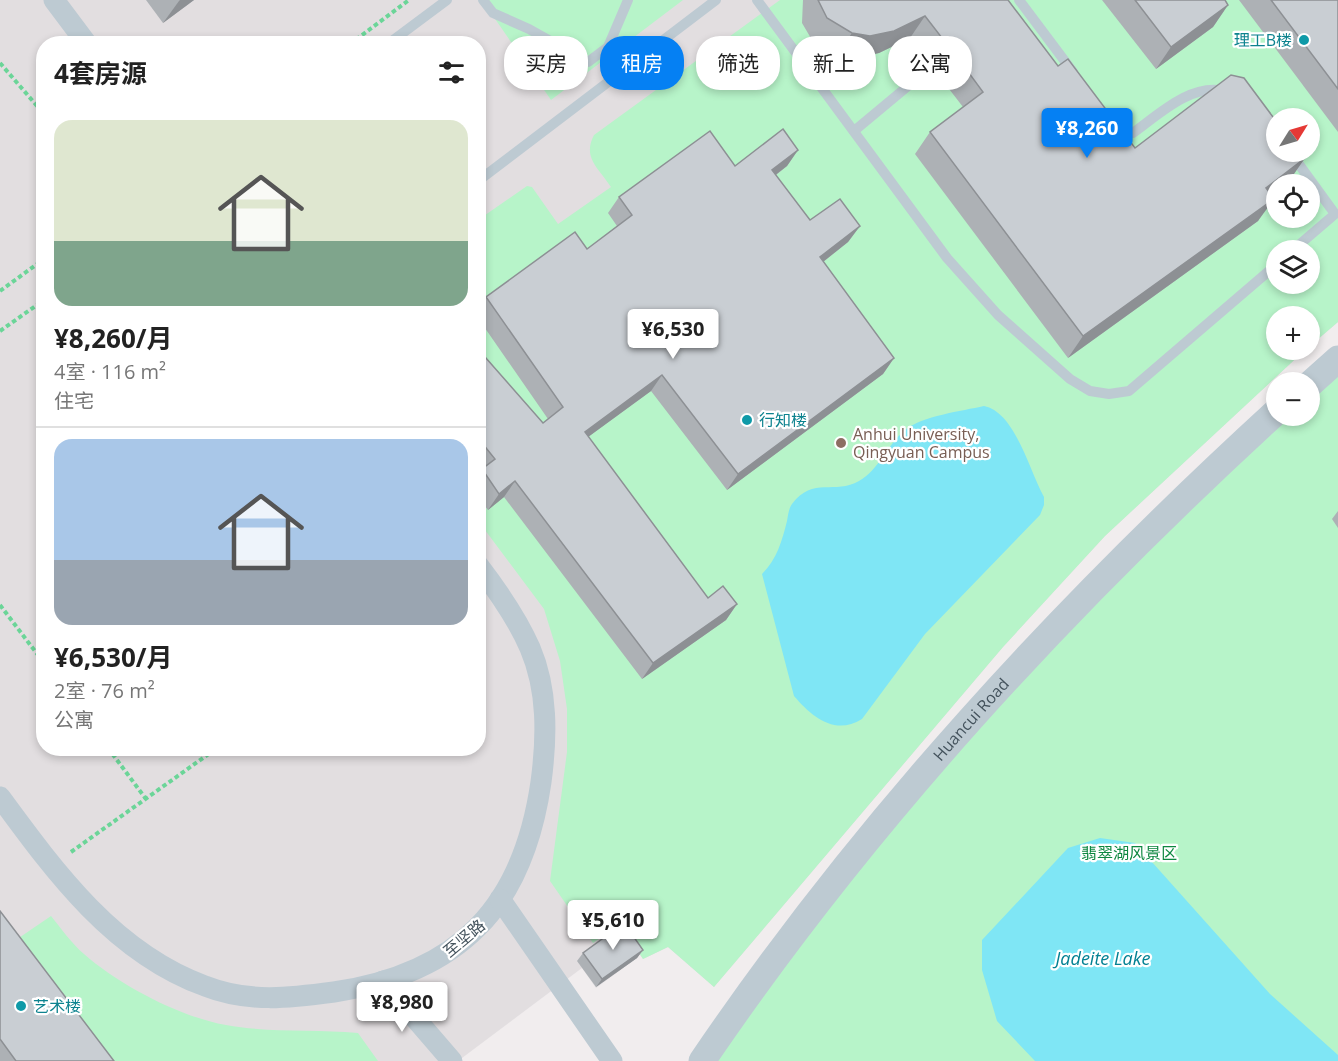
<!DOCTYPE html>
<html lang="zh">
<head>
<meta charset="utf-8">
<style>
	body { margin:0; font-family:"Open Sans","Noto Sans SC",sans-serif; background:#f6f6f6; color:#222; height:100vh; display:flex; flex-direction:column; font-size:22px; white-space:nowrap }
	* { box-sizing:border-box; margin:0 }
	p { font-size:20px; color:#767676 }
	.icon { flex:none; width:33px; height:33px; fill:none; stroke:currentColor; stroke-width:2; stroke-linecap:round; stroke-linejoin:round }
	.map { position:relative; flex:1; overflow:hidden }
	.details { position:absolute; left:36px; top:36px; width:450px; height:720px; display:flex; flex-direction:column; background:#fff; border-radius:24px; box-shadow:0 3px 9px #0003 }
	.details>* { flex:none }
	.top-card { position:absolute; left:504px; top:36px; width:570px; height:54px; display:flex; gap:12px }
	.needle { width:39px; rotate:53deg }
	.tools { position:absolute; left:1266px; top:108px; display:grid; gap:12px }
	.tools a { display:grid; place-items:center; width:54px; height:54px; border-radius:50%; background:#fff; box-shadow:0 3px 9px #0003; font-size:30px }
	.price { position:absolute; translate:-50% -51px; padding:0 14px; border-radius:6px; background:#fff; color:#222; font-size:20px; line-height:39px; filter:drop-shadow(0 2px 3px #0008) }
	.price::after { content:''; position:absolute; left:50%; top:36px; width:18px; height:14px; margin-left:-9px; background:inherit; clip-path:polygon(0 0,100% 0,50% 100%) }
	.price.on { background:#0580f3; color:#fff }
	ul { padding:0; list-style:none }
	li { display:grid; align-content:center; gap:12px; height:318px; padding:0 18px }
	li+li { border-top:2px solid #e0e0e0 }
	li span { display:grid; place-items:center; height:186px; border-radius:18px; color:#555 }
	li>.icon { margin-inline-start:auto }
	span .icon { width:108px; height:108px; fill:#fffc; stroke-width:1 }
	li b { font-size:26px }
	h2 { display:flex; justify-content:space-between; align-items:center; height:72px; padding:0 18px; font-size:26px }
	.pill { padding:0 21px; border-radius:24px; background:#fff; box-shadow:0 3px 9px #0003; font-size:21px; line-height:54px }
	.pill.on { background:#0580f3; color:#fff }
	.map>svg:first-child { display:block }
</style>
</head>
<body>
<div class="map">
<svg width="1338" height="1061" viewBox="0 0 1338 1061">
	<rect width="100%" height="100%" fill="#f1edee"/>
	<path fill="#e2dee0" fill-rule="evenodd" d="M0,0H1338V322L1310,346V316H1276V350H1305L1105,536L1003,647L714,987L668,947L643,959L627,936L637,958L596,988L582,968L458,1061H0ZM44,44H478V748H44ZM1276,118H1310V152H1276ZM1276,184H1310V218H1276ZM1276,250H1310V284H1276Z"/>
	<g fill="#b7f4c9" fill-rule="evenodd">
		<path d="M482,0H683L551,100Z"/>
		<path d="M780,0H1338V322L1310,346V316H1276V350H1305L1105,536L1003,647L714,987L668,947L643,959L620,924L593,943L550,881L567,752V709L560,661L544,609L479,522L478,220L527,186L532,187L558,224L611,187C599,168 582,158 594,135ZM1276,118H1310V152H1276ZM1276,184H1310V218H1276ZM1276,250H1310V284H1276Z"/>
		<path d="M1338,359V1061H702L895,808L1276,416H1310V384Z"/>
		<path d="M51,916C61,928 71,943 84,954C119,985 180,1017 226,1025C269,1033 314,1029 358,1033L378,1061H0V938L7,946Z"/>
	</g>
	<g fill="#7fe6f5">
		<path d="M984,406C1015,412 1029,470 1044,497V505L1040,515L925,634L862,719C835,736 812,717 794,696L762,574C777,559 782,541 787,521C788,515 789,508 792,504C813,476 835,495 859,481C879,470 887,445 905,430C922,416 962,411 984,406Z"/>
		<path d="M1100,838L1135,843L1270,994L1338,1055V1061H1035L997,1021L982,970V940L1068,848Z"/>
	</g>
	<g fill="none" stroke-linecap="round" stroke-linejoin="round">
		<g stroke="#6bd598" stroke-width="4" stroke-dasharray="4.5 3" stroke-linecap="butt">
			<path d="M350,44L409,0"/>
			<path d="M0,63L44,114"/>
			<path d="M0,291L44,259"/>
			<path d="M0,331L44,300"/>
			<path d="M0,605L44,663"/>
			<path d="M108,748L146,799"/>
			<path d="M71,852L217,748"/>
		</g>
		<g stroke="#bdcad2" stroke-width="10">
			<path d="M483,0L493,13L529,29L588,62L608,47L628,0"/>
			<path d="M757,0L947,258L998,315L1070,379L1090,391L1109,394L1129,391L1276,265"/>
			<path d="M1019,0L1073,72"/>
			<path d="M388,44L447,0"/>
			<path d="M1111,122L1123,131L1133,133C1158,115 1191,83 1224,91"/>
			<path d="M854,131L932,66"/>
			<path d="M1290,152L1335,214L1293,250"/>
			<path d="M478,181L716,0"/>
		</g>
		<g stroke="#bdcad2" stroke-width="21">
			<path d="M54,0L87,44"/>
			<path d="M0,797C55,872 114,953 205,986C248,1003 290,998 334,992C460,973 523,907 541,782C547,737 548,690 530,648C517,618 498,591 478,565"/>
			<path d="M500,899L612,1061"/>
			<path d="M383,981L452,1061"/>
		</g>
		<g stroke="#bdcad2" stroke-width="27">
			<path d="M1310,384L1338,359"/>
			<path id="s1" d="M702,1061C866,820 1062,608 1276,412"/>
		</g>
	</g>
	<g fill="#adb1b5">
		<path d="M146,0H194L163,23Z"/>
		<path d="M803,0H1008L1058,66L1135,148L1305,158L1289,181L1276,184V190L1271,195L1258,221L1068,358L915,154L930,132L963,107L936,72L939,68L938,62L934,59L927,60L910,38L879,53L855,58L836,55L812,40L802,23Z"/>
		<path d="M1102,0H1225L1228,5L1213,27L1156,69Z"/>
		<path d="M1239,0H1338V132Z"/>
		<path d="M798,150L787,166L776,175L810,220L860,226L848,242L823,262L894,358L883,374L727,490L651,391L588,437L708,598L737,604L726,620L642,679L504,497L488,510L478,497V474L480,471L478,469V349L543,423L548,419L478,318V308L486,297L587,249L617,226L608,213L619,197Z"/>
		<path d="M1338,511V528L1332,519Z"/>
		<path d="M0,911L114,1061H0Z"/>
		<path d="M643,950L637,958L596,987L577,961L583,953Z"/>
	</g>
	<g fill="#8d9094">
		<path d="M180,0H194L163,23L179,1Z"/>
		<path d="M1228,5L1213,27L1156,69L1171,47Z"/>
		<path d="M925,16L910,38L879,53L855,58L836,55L852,33Z"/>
		<path d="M949,37L934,59L927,60L942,38Z"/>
		<path d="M798,150L787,166L761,186L772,170Z"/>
		<path d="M1305,158L1289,181L1284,184H1276V190L1250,210L1266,188Z"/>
		<path d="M1274,199L1258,221L1068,358L1083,336Z"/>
		<path d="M860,226L848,242L809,273L820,257Z"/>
		<path d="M894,358L883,374L727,490L738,474Z"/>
		<path d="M662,375L651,391L573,448L585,432Z"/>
		<path d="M515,481L504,497L488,510L499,494Z"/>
		<path d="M737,604L726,620L642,679L653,663Z"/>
		<path d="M643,950L637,958L596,987L602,979Z"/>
	</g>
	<g fill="#c9ced3" stroke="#8d9094" stroke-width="1.5">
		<path d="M818,0H1008L1058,66L1068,59L1135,148L1231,75L1244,78L1276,121V152H1299L1305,158L1266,188L1274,199L1083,336L930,132L983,92L952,50L955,46L954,40L949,37L942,38L925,16L894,31L870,36L852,33L827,18Z"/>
		<path d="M1135,0H1225L1228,5L1171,47Z"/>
		<path d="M1271,0H1338V89Z"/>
		<path d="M783,129L798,150L772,170L810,220L840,199L860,226L820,257L894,358L738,474L662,375L585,432L708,598L723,586L737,604L653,663L515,481L499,494L482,469L495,459L478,438V349L543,423L563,407L486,297L575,232L587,249L632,215L619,197L710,131L735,166Z"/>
		<path d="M0,911L114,1061H16L0,1039Z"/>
		<path d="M624,923L643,950L602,979L583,953Z"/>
	</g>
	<g fill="#0f9aa8" stroke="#fff" stroke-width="2">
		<circle cx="1304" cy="40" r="6"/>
		<circle cx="747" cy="420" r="6"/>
		<circle cx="21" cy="1006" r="6"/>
	</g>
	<circle fill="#8d6e63" stroke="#fff" stroke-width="2" cx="841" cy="443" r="6"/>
	<g text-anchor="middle" stroke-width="4.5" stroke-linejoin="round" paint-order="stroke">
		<g font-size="16" fill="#0d838f" stroke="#fff" text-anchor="start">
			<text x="1292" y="46" text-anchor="end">理工B楼</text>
			<text x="759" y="426">行知楼</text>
			<text x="33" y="1012">艺术楼</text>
		</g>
		<g font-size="16" fill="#785e54" stroke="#fff" text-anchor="start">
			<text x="853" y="440">Anhui University,<tspan x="853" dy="18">Qingyuan Campus</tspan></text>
		</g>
		<g font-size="16" fill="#44535d" stroke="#fff">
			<text dy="6" stroke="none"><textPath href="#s1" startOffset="435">Huancui Road</textPath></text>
			<text transform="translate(464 938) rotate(-40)" y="6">至坚路</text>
		</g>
		<g font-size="16" fill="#0d8740" stroke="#fff">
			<text x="1129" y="859">翡翠湖风景区</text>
		</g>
		<g font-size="18" font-style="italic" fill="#038193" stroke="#fff">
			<text x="1103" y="965">Jadeite Lake</text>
		</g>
	</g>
</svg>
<div class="tools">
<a><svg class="needle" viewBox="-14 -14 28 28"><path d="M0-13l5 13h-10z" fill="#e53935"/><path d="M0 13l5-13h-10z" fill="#767676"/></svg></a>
<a><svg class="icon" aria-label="locate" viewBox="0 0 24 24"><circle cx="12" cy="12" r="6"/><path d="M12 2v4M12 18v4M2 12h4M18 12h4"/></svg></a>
<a><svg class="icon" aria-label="layers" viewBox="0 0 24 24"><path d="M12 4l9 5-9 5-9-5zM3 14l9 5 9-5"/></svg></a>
<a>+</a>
<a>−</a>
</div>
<b class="price on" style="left:1087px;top:159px">¥8,260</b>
<b class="price" style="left:673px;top:360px">¥6,530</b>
<b class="price" style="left:613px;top:951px">¥5,610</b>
<b class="price" style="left:402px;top:1033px">¥8,980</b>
<div class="top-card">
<a class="pill">买房</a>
<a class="pill on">租房</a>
<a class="pill">筛选</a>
<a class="pill">新上</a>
<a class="pill">公寓</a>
</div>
<section class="details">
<h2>4套房源<svg class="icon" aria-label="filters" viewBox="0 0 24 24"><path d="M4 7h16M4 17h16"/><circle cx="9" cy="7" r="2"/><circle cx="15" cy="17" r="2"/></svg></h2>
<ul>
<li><span style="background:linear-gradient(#dfe7d0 65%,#7fa58c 0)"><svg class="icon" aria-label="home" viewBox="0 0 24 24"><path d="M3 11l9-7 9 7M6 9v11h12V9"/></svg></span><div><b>¥8,260/月</b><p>4室 · 116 m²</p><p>住宅</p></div></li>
<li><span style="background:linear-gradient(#a9c7e8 65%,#9aa5b1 0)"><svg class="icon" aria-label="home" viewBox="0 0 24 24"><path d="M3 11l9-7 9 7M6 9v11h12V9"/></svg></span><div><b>¥6,530/月</b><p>2室 · 76 m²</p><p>公寓</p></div></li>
</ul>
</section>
</div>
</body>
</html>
